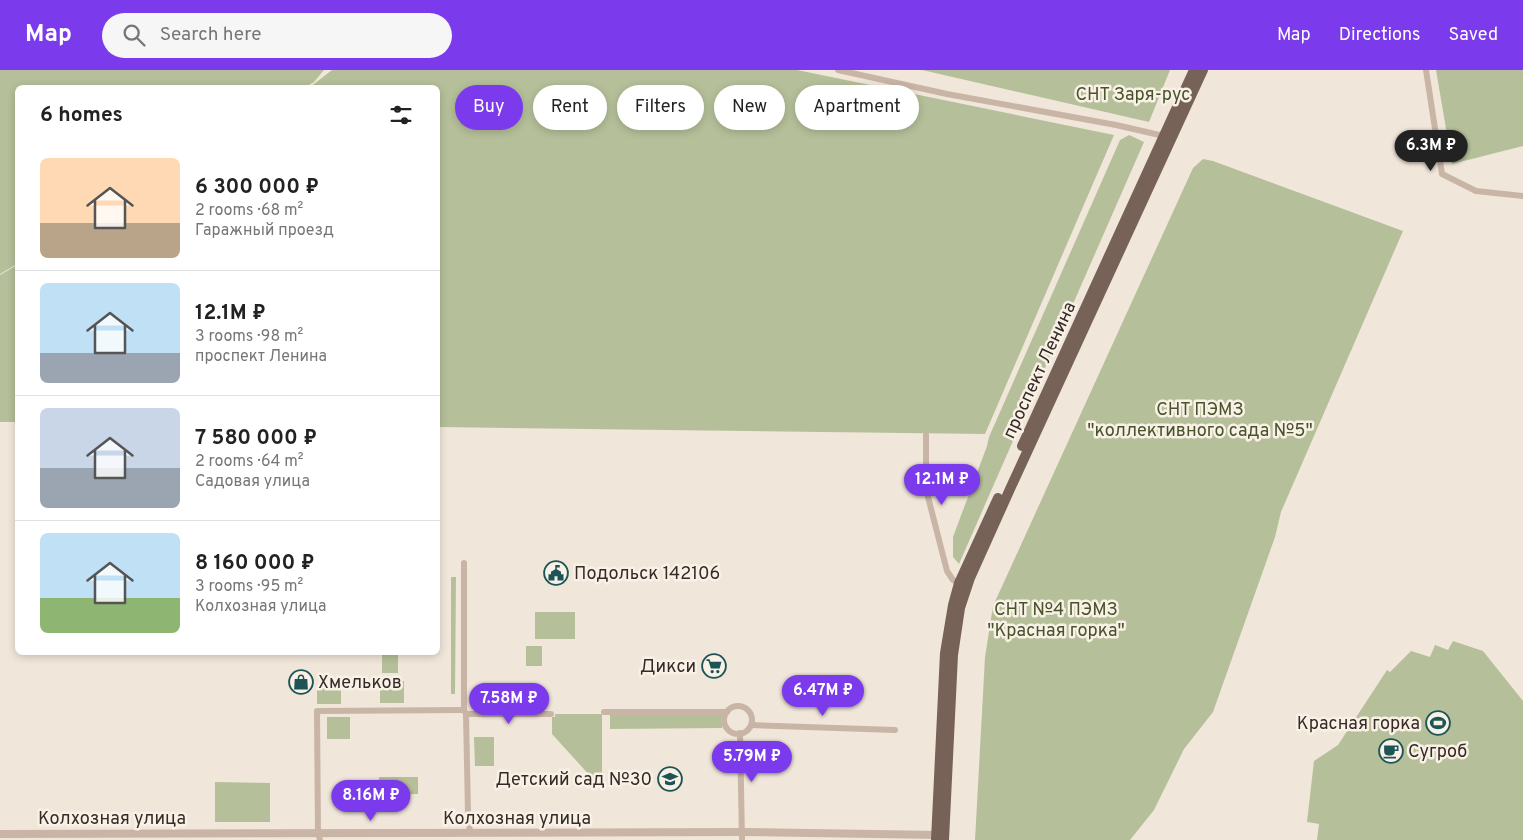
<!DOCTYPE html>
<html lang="en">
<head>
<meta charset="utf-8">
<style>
	body { margin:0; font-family:Overpass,sans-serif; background:#f6f6f6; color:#222; height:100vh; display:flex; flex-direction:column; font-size:19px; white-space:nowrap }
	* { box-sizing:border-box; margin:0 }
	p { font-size:16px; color:#767676 }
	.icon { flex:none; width:28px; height:28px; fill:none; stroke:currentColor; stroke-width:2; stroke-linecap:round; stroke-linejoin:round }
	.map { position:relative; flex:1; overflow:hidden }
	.side { position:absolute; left:15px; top:15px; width:425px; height:570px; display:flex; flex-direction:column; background:#fff; border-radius:8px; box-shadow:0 2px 8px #0003 }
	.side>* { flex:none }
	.banner { position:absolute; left:455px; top:15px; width:475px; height:45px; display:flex; gap:10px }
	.price { position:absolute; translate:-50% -42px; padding:0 11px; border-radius:18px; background:#7c3aed; color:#fff; font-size:16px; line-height:32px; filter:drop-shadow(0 1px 2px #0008) }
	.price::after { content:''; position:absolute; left:50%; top:30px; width:15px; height:11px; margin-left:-8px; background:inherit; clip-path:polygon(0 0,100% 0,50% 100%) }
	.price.selected { background:#222; color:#fff }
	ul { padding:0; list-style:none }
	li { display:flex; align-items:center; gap:15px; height:125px; padding:0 25px }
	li+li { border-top:1px solid #e0e0e0 }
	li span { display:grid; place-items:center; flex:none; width:140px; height:100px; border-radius:8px; color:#555 }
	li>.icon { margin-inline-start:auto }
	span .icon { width:60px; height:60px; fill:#fffc; stroke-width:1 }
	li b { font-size:21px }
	h2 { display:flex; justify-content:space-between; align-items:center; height:60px; padding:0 25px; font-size:21px }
	.chip { padding:0 18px; border-radius:22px; background:#fff; box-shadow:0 2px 8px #0003; font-size:18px; line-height:45px }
	.chip.selected { background:#7c3aed; color:#fff }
	header { display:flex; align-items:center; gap:30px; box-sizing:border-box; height:70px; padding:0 25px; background:#7c3aed; color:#fff }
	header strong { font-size:24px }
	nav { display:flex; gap:28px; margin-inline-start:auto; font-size:18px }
	.search { width:350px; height:45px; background:#f6f6f6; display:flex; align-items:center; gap:12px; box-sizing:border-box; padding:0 18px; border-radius:28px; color:#767676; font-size:19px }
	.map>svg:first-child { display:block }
</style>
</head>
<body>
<header>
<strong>Map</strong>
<div class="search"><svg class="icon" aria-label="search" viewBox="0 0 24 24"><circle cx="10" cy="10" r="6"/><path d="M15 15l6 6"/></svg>Search here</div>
<nav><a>Map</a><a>Directions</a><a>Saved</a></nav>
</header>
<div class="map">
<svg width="1523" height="770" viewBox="0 0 1523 770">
	<rect width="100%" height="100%" fill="#f1e6da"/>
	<g fill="#b5c09a">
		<path d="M0,0H324L314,12L305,17L18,18L17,194L0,204Z"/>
		<path d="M332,0H797L1114,65L985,364L438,357V18H309Z"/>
		<path d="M922,0H1170L1149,52Z"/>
		<path d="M1436,0H1523V76L1452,94Z"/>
		<path d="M1129,65L1144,72L959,494L953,487V467L987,376L989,367L1120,70Z"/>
		<path d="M1203,89L1213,91L1403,161L1281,442L1275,467L1213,642L1184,679L1154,740L1130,770H975L985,587L993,536L1193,98Z"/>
		<path d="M17,195V352H0V205Z"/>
		<path d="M451,507H456L455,624H451Z"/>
		<rect x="535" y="542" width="40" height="27"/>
		<path d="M1453,571L1483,581L1523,631V770H1317L1319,754L1307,752L1314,691L1338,675L1387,600L1390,602L1411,581L1430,587L1435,575L1448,580Z"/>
		<rect x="526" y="576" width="16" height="20"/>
		<rect x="382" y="583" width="16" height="20"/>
		<rect x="380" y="611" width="24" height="22"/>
		<rect x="317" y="618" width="24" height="16"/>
		<path d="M555,644H602V719L552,664V647H555Z"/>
		<path d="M610,645H722V658L610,659Z"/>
		<rect x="327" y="647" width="23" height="22"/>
		<path d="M474,667H494V696H475Z"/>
		<path d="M379,707H418V724L379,725Z"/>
		<path d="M215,712L270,713V752H215Z"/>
	</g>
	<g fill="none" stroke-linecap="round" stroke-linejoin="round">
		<g stroke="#c9b5a6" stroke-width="6">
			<path d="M838,0L947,24L1116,55L1164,66"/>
			<path d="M1426,0L1442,104L1476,121L1523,126"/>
			<path d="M926,365V419L947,501L953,510L959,513"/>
			<path d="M464,493V640L466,644L468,743L470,763"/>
			<circle cx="738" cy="650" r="14"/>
			<path d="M604,642H727"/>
			<path d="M466,644H551"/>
			<path d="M751,655L895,660"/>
			<path d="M740,663L742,770"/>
			<path d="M320,770L318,763L317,641L464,640"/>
		</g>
		<path stroke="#c9b5a6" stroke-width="8" d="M0,764L742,762L940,765"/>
		<g stroke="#776258" stroke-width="10">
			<path d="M1022,376L1194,0"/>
			<path d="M936,770L945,583L953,535L959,513L998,428"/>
			<path d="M944,770L953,585L960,538L970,508L1010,419L1203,0"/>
		</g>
	</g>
	<defs>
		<g id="civic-ring" transform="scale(1.25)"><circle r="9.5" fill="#f9f0e6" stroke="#1d5456" stroke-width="1.5"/><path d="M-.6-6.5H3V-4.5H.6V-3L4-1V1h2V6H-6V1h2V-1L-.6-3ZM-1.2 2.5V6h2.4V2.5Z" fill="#1d5456"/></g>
		<g id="supermarket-ring" transform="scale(1.25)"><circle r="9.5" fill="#f9f0e6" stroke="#1d5456" stroke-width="1.5"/><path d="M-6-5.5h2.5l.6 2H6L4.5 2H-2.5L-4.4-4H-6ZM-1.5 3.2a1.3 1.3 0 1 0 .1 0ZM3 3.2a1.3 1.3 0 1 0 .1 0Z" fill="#1d5456"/></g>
		<g id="shop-ring" transform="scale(1.25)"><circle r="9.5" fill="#f9f0e6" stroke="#1d5456" stroke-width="1.5"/><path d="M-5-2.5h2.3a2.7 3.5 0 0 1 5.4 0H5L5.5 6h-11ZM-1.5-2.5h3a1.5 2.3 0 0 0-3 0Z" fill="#1d5456"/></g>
		<g id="stadium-ring" transform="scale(1.25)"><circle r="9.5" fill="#f9f0e6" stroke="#1d5456" stroke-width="1.5"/><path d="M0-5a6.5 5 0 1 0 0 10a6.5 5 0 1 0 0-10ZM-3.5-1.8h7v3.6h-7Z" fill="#1d5456"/></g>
		<g id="cafe-ring" transform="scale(1.25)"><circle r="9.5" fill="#f9f0e6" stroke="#1d5456" stroke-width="1.5"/><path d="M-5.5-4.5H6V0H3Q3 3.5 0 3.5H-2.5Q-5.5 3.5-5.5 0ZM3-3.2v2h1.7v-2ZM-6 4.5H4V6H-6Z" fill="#1d5456"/></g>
		<g id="school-ring" transform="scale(1.25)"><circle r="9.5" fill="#f9f0e6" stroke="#1d5456" stroke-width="1.5"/><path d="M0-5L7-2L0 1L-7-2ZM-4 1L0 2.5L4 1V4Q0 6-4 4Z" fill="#1d5456"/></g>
	</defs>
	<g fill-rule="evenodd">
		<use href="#civic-ring" x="556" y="503"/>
		<use href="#supermarket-ring" x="714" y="596"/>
		<use href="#shop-ring" x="301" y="612"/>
		<use href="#stadium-ring" x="1438" y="653"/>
		<use href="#cafe-ring" x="1391" y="681"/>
		<use href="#school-ring" x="670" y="709"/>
	</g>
	<g text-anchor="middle" stroke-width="5" stroke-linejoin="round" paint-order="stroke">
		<g font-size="18" fill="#46532b" stroke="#f9f0e6">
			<text x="1133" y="30">СНТ Заря-рус</text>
			<text x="1200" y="345">СНТ ПЭМЗ<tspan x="1200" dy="21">"коллективного сада №5"</tspan></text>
			<text x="1056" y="545">СНТ №4 ПЭМЗ<tspan x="1056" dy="21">"Красная горка"</tspan></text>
		</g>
		<g font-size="18" fill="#352b27" stroke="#f9f0e6">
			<text transform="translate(1039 300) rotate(-65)" y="6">проспект Ленина</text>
			<text x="112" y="754">Колхозная улица</text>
			<text x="517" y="754">Колхозная улица</text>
		</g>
		<g font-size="18" fill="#352b27" stroke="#f9f0e6" text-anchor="start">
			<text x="574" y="509">Подольск 142106</text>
			<text x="696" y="602" text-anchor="end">Дикси</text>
			<text x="318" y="618">Хмельков</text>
			<text x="1420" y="659" text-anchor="end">Красная горка</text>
			<text x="1408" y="687">Сугроб</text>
			<text x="652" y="715" text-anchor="end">Детский сад №30</text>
		</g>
	</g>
</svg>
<b class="price selected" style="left:1431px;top:102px">6.3M ₽</b>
<b class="price" style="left:942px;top:436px">12.1M ₽</b>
<b class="price" style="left:823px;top:647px">6.47M ₽</b>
<b class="price" style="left:509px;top:655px">7.58M ₽</b>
<b class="price" style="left:752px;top:713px">5.79M ₽</b>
<b class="price" style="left:371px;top:752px">8.16M ₽</b>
<div class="banner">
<a class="chip selected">Buy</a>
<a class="chip">Rent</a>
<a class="chip">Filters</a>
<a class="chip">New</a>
<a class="chip">Apartment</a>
</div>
<section class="side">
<h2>6 homes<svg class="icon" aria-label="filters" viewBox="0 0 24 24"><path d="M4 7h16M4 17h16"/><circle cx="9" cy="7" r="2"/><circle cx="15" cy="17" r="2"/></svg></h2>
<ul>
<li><span style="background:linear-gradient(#ffd9b3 65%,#b9a48a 0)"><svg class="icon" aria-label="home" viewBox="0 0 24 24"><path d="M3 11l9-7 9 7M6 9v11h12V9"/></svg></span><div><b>6 300 000 ₽</b><p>2 rooms · 68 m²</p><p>Гаражный проезд</p></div></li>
<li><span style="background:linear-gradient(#bfe0f5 70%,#9aa5b1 0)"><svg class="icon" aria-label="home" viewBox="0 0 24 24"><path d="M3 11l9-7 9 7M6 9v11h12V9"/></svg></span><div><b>12.1M ₽</b><p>3 rooms · 98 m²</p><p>проспект Ленина</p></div></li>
<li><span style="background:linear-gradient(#c9d6e8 60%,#9aa5b1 0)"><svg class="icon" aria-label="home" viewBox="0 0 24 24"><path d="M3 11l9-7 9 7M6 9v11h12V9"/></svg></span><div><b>7 580 000 ₽</b><p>2 rooms · 64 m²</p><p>Садовая улица</p></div></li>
<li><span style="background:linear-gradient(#bfe0f5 65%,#8fb573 0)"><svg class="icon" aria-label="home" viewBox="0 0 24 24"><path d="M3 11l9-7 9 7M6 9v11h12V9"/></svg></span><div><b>8 160 000 ₽</b><p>3 rooms · 95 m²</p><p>Колхозная улица</p></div></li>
</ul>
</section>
</div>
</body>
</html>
